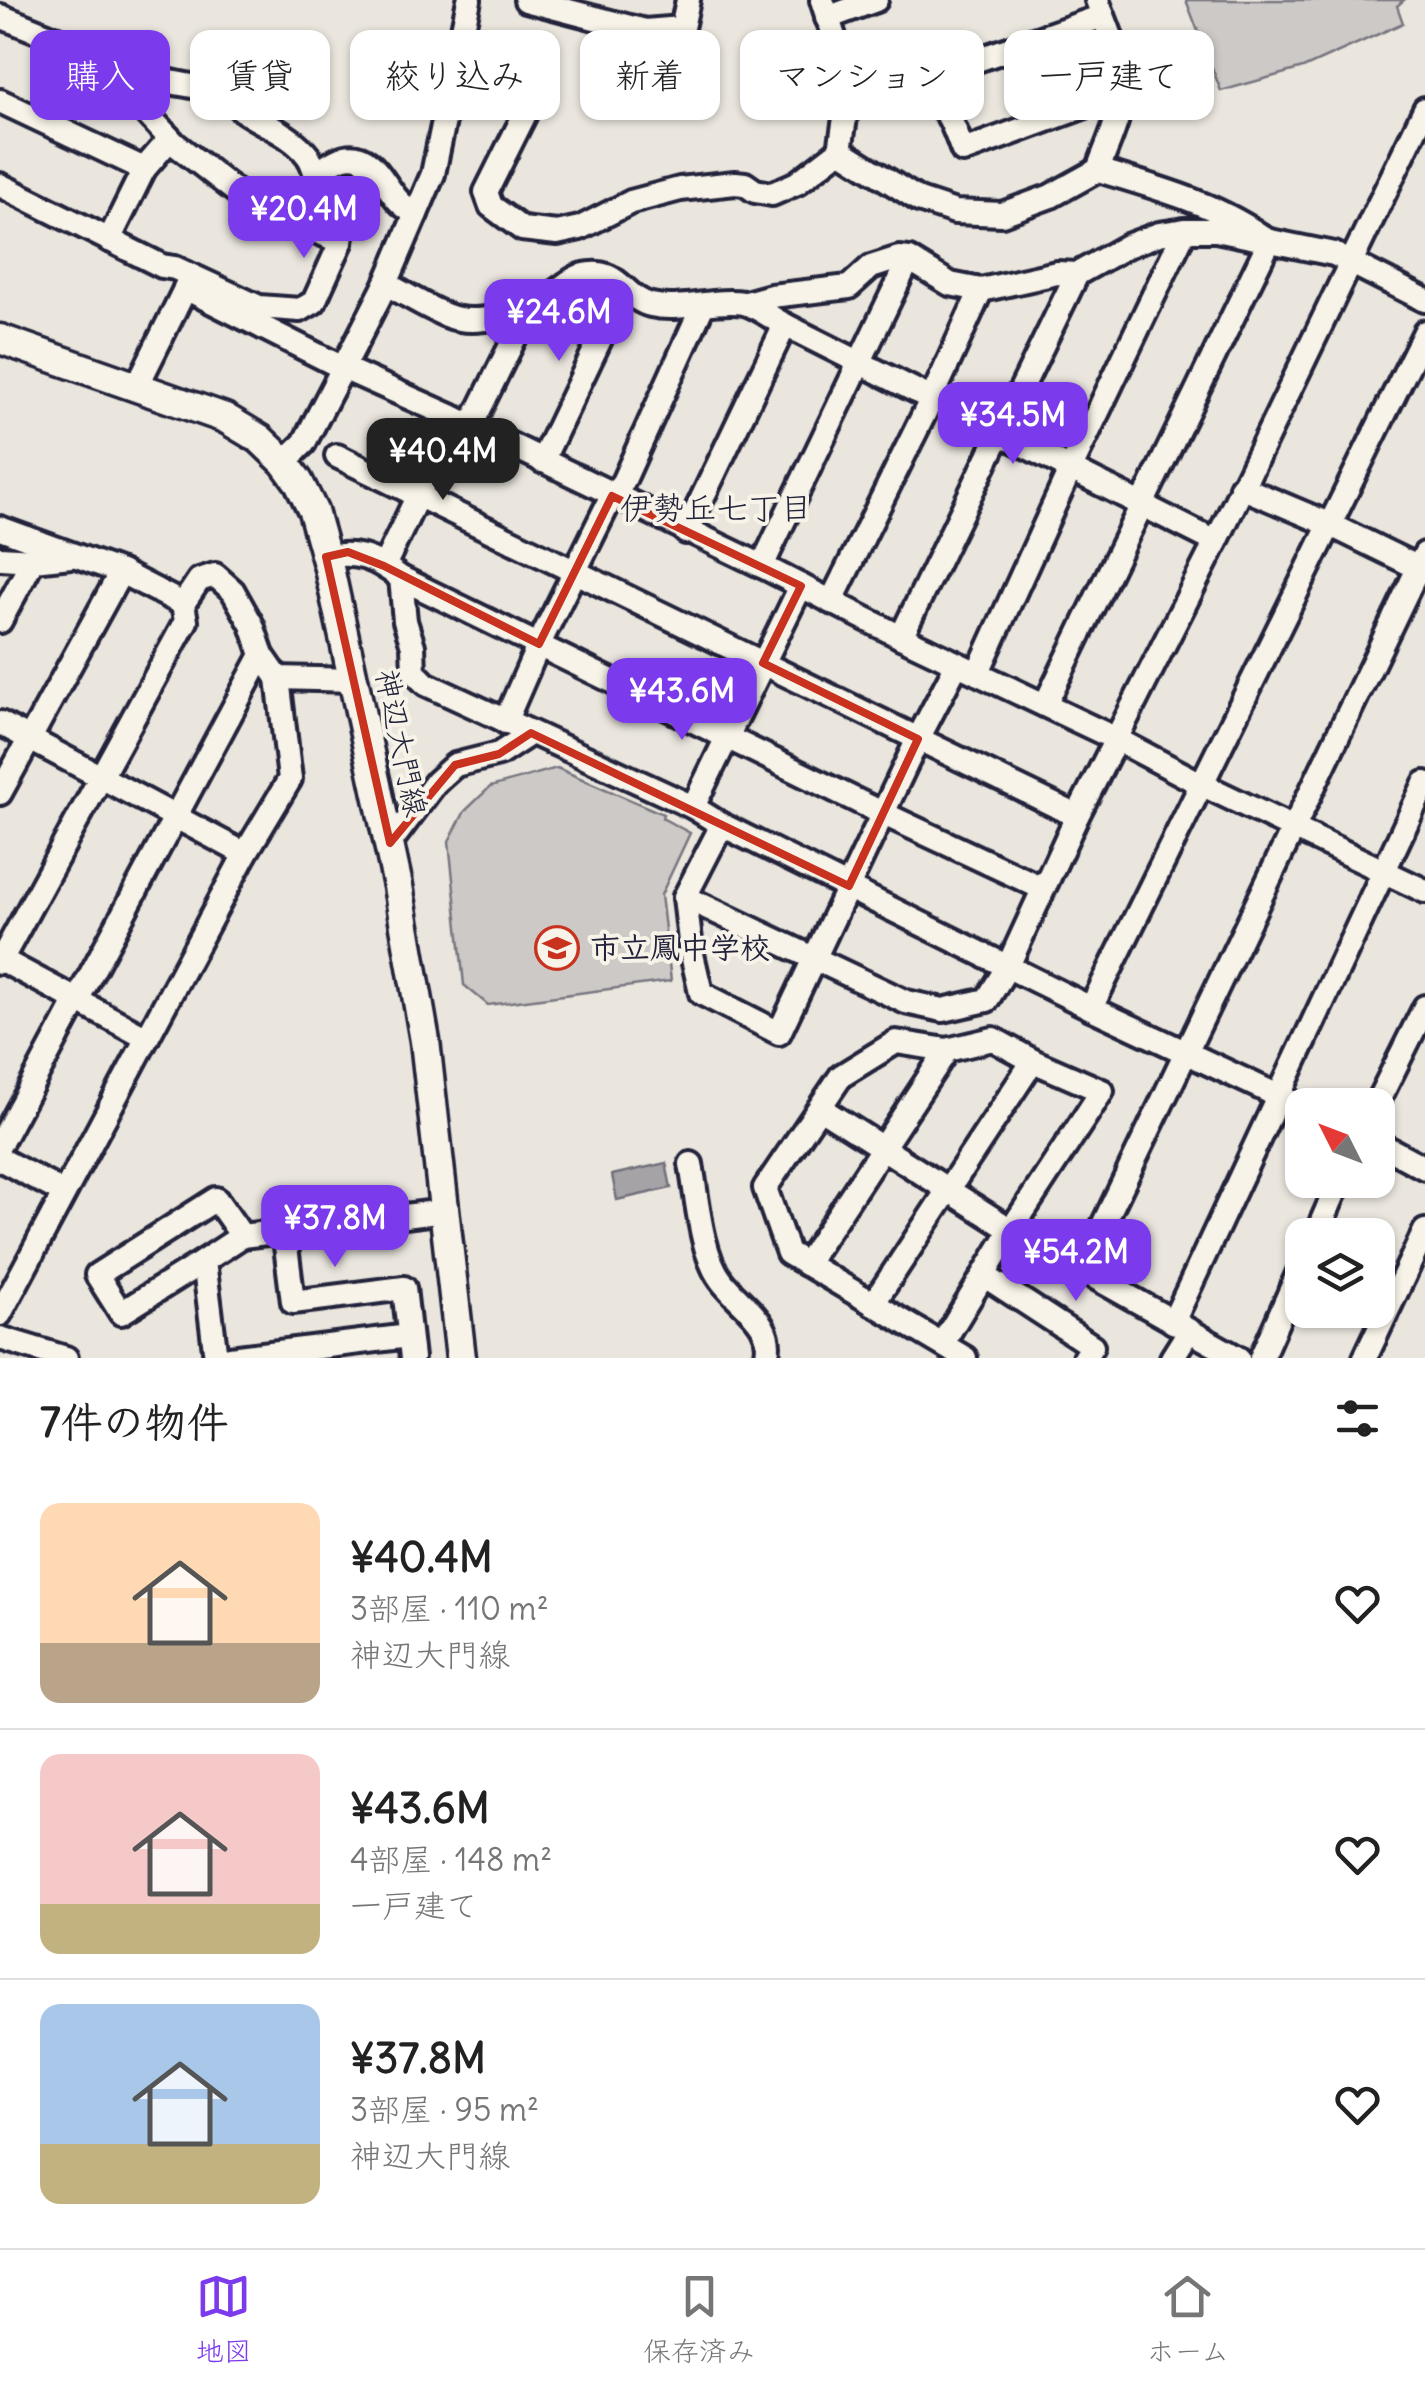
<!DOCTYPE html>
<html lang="ja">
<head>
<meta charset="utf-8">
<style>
	body { margin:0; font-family:Delius,"Klee One",sans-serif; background:#f6f6f6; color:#222; height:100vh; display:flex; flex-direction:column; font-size:38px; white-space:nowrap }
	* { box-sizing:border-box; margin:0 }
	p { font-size:32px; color:#767676 }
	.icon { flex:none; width:55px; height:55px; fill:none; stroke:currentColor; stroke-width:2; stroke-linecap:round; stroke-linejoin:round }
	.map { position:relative; height:1358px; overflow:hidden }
	.panel { display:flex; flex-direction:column; background:#fff; flex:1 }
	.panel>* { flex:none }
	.hud { position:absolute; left:30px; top:30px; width:1365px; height:90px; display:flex; gap:20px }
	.needle { width:65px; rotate:312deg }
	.fabs { position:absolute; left:1285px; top:1088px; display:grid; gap:20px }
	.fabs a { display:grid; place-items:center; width:110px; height:110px; border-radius:20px; background:#fff; box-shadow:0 2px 8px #0004; font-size:50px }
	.price { position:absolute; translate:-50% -85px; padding:0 22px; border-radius:20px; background:#7c3aed; color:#fff; font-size:32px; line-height:65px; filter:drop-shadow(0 2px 5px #0008) }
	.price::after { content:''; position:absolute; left:50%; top:60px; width:30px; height:22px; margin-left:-15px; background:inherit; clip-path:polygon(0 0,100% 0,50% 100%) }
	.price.on { background:#222; color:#fff }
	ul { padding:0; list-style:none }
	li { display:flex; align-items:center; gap:30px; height:250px; padding:0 40px }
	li+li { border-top:2px solid #e0e0e0 }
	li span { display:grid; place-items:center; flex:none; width:280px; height:200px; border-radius:20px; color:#555 }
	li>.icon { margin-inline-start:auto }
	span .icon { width:120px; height:120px; fill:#fffc; stroke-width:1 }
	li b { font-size:42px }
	h2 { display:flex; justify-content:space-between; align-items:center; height:120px; padding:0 40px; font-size:42px }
	.chip { padding:0 35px; border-radius:20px; background:#fff; box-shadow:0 2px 8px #0004; font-size:35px; line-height:90px }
	.chip.on { background:#7c3aed; color:#fff }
	.dock { display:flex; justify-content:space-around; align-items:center; height:140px; border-top:2px solid #e0e0e0; background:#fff; font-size:28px; color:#767676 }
	.dock a { display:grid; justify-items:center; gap:5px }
	.dock .on { color:#7c3aed }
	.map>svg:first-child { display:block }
</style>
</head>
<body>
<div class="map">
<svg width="1425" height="1358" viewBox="0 0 1425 1358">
	<rect width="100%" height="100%" fill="#eae6de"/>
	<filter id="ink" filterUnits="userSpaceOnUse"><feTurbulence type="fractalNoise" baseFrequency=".01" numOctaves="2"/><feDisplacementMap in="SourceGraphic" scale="20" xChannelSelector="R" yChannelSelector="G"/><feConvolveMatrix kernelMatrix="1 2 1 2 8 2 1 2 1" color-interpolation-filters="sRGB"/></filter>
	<g filter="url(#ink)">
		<g fill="#cdc9c6" stroke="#787680" stroke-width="2.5">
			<path d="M1186,0H1404L1397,6L1403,23L1303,68L1221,91Z"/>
			<path d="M557,768L663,814L662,818L690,833L661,895L671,981L488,1005L464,985L449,841L465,811L490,787Z"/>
		</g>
		<path fill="#a6a3a6" stroke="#716f7b" stroke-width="2.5" d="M666,1163L671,1188L617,1200L612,1175Z"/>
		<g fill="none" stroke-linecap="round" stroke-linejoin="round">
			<g stroke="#22223b" stroke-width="30">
				<g id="minor">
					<path d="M526,0L645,31L682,28L688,0"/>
					<path d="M822,0L850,86L840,150L919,200L955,212L1002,214L1051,196L1098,170"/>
					<path d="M0,16L77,47L105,69L175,144L252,204L341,242"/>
					<path d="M827,18L876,0"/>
					<path d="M454,73L530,92L529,106L486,192L491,206L522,229L557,233L580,228L631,202L680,189L735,183L745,184L755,191L772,194L797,183L840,150"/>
					<path d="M850,86C874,90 934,93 947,114C954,125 958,139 963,151L1121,93"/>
					<path d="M0,101L144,169"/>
					<path d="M939,104L948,70L1103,16"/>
					<path d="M317,173C326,167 334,160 345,157C371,151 383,183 397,199C403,206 409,210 416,214"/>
					<path d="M0,185L162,266L175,268L259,307L300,310L314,302L341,242L343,230C338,225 331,219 327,213C315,196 320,173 308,156C292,135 266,126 245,112C235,104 226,96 213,91C196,85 177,85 160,79C123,64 123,44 77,47"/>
					<path d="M109,240L144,169L170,139"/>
					<path d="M386,284C406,294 427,308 448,316C477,327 519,313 545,299C558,292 570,278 584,275C619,267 624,299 651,305C681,312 715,298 744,303C757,306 773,319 785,325L1216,542"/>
					<path d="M185,288L343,368L455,418L762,566L901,637L1116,739L1201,784L1425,891"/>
					<path d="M746,303L771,296L849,287L871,267L899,258L909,259L950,284L981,290L1057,273L1077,274L1127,246L1159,234L1185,230H1216L1334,254L1425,300"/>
					<path d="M137,386L190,279"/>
					<path d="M471,426L531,305"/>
					<path d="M337,456L1077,816"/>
					<path d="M542,461L624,289"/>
					<path d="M284,462L304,443L343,368L386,284L433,174L469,0"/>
					<path d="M1241,487L1331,525L1425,571"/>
					<path d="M0,528L121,572L183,604"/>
					<path d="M686,532L785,325"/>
					<path d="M326,557C357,550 376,559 401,578L884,814L1042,888"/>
					<path d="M0,558L33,560L71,556"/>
					<path d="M384,566L455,418"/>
					<path d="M762,566L909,259"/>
					<path d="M401,578L405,621L413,646L414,672L426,684L693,807L722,825L1091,1008L1302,1107"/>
					<path d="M831,602L932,398L981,290"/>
					<path d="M0,621L33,560"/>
					<path d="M901,637L1077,274"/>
					<path d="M978,672L1071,468L1185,230"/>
					<path d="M1045,705L1269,242C1222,205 1155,187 1098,170C1108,142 1126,107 1122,77C1118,51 1106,24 1097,0"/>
					<path d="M505,722L539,644L612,496L623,482L703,305"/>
					<path d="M0,723L245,854"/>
					<path d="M0,793L121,572"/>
					<path d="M693,807L801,586"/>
					<path d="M722,825L685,897L691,950L701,993L779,1033L918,739L957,664"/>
					<path d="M390,843L436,782L455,765L499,754L531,733"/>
					<path d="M685,897L906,1002L943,1010L987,1000L1008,966L1077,816L1216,542L1425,109"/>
					<path d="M0,959L147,1038"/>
					<path d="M0,962L186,621L183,604L199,580L215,575L233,591L252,625L262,655L278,678L354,680"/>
					<path d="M1091,1008L1425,332"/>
					<path d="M1376,1105L1425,1007"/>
					<path d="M820,1108L1011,1230L1238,1358"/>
					<path d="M1378,1143L1425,1168"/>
					<path d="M0,1144L262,655"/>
					<path d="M0,1159L64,1193"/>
					<path d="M691,1164C697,1197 701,1254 721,1280C739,1305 777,1323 766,1358"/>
					<path d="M284,1230L293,1302L404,1288L412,1358"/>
					<path d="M1316,1235L1340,1180"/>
					<path d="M204,1261L121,1313L97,1275L216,1199L242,1236"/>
					<path d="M806,1264L947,1050"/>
					<path d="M1081,1271L1425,554"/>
					<path d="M985,1276L1092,1346L1084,1358"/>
					<path d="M873,1304L1033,1061"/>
					<path d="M0,1314L245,854L290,779L278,678"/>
					<path d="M1173,1322L1425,783"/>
					<path d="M0,1338L66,1358"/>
					<path d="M942,1344L1011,1230L1102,1091L1033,1061L993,1039L947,1050L896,1042L841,1076L765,1188L788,1253L965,1358"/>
					<path d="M216,1358L204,1261L242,1236L445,1211"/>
					<path d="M230,1358L409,1336"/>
					<path d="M1172,1358L1189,1331"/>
					<path d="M1261,1358L1302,1265"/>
					<path d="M1365,1358L1425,1231"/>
				</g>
			</g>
			<g stroke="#22223b" stroke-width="35">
				<path id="major" d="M0,339L225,418L260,439L284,462L298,481L313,511L329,568L398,886L425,1041L461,1358"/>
			</g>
			<use href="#minor" stroke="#f7f3e8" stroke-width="22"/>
			<use href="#major" stroke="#f7f3e8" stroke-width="28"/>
		</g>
	</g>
	<path fill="none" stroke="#c8321e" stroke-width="8" stroke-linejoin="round" d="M612,496L801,586L763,663L918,739L849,886L531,733L499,754L455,765L390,843L326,557L348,552L384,566L539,644Z"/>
	<defs>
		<g id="school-ring" transform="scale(2.25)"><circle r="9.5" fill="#f7f3e8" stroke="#c8321e" stroke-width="1.5"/><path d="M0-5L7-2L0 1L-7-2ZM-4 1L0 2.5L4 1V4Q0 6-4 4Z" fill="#c8321e"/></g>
	</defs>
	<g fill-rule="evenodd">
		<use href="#school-ring" x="557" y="948"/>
	</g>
	<g text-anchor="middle" stroke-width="8" stroke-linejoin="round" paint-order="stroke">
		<g font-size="30" fill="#22223b" stroke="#f7f3e8">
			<text transform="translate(401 743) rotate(78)" y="10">神辺大門線</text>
		</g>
		<g font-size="30" font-weight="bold" fill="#22223b" stroke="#f7f3e8" text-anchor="start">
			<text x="590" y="958">市立鳳中学校</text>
		</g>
		<g font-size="32" fill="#22223b" stroke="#f7f3e8">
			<text x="716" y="519">伊勢丘七丁目</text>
		</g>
	</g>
</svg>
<div class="fabs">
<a><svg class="needle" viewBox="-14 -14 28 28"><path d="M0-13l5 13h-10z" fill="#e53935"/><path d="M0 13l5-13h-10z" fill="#767676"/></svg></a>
<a><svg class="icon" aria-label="layers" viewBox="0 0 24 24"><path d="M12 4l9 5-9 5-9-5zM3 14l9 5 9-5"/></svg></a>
</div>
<b class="price" style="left:304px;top:261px">¥20.4M</b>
<b class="price" style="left:559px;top:364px">¥24.6M</b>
<b class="price" style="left:1013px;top:467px">¥34.5M</b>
<b class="price on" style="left:443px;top:503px">¥40.4M</b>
<b class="price" style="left:682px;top:743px">¥43.6M</b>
<b class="price" style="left:335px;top:1270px">¥37.8M</b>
<b class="price" style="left:1076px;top:1304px">¥54.2M</b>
<div class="hud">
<a class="chip on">購入</a>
<a class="chip">賃貸</a>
<a class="chip">絞り込み</a>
<a class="chip">新着</a>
<a class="chip">マンション</a>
<a class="chip">一戸建て</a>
</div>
</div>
<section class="panel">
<h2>7件の物件<svg class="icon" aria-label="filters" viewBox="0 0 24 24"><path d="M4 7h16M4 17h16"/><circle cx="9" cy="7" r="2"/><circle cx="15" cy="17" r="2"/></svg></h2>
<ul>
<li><span style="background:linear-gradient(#ffd9b3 70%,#b9a48a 0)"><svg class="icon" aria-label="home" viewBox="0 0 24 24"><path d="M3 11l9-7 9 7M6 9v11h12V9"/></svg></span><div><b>¥40.4M</b><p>3部屋 · 110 m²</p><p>神辺大門線</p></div><svg class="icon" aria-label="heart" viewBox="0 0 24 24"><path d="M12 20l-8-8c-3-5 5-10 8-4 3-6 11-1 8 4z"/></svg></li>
<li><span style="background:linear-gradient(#f6c9c9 75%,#c2b280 0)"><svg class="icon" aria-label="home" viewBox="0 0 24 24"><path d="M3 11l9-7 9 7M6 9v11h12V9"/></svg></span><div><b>¥43.6M</b><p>4部屋 · 148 m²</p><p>一戸建て</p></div><svg class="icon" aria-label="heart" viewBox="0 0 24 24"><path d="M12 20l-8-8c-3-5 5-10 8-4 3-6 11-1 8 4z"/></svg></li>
<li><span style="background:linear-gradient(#a9c7e8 70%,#c2b280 0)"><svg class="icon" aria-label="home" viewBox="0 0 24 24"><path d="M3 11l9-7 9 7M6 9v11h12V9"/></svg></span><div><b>¥37.8M</b><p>3部屋 · 95 m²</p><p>神辺大門線</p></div><svg class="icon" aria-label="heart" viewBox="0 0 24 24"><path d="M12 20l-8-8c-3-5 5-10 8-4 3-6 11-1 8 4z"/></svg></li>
</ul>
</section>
<nav class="dock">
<a class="on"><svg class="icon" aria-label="map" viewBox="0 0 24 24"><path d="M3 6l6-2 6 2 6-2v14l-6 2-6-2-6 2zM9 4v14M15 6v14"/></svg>地図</a>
<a><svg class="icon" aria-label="saved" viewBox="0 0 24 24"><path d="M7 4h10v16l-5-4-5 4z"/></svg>保存済み</a>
<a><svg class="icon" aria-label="home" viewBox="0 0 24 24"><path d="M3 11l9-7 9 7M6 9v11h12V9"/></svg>ホーム</a>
</nav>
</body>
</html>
